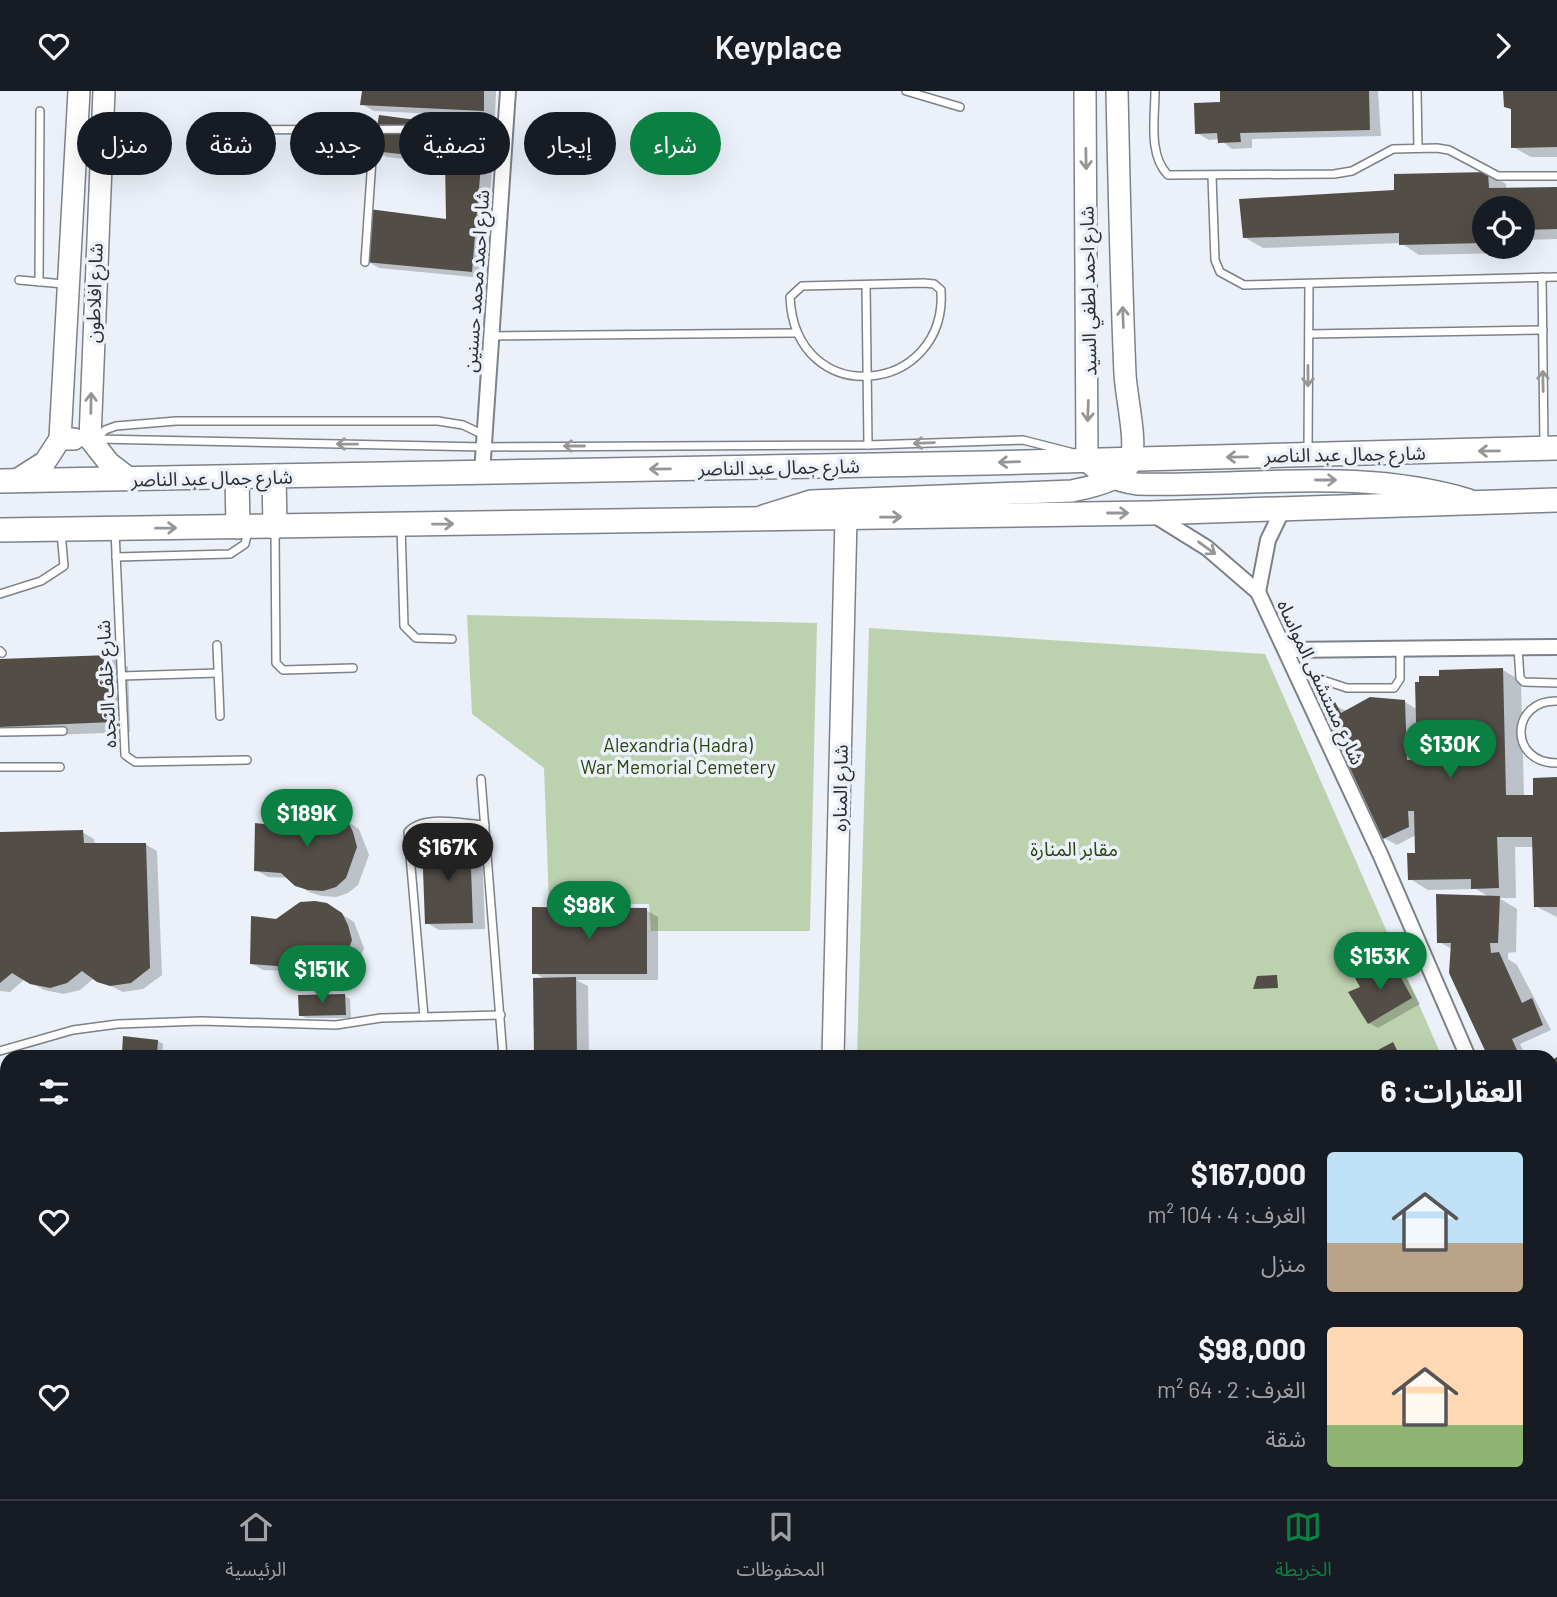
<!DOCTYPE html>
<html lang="ar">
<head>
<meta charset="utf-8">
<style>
	body { margin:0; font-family:Barlow,"Noto Sans Arabic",sans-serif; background:#242831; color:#f1f3f6; direction:rtl; height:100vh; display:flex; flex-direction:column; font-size:26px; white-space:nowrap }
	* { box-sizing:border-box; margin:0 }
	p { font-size:23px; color:#9ea1a6 }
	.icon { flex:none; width:38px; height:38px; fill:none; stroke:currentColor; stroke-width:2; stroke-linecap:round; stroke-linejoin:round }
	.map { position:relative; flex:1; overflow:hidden; direction:ltr }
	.sheet { position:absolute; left:0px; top:959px; width:1558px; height:450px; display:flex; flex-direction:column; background:#171b24; border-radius:21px 21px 0 0; box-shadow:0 7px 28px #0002; direction:rtl }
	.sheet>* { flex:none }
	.top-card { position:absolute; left:21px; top:21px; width:700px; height:63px; direction:rtl; display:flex; gap:14px }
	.tools { position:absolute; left:1472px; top:105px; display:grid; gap:14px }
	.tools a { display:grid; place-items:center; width:63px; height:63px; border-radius:50%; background:#171b24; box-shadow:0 7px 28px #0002; font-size:35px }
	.price { position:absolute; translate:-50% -60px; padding:0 16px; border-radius:24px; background:#0b8043; color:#fff; font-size:23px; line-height:46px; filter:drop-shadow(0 2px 4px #0008) }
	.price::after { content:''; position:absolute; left:50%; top:42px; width:21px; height:16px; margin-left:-10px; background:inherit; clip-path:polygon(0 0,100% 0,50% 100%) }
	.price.current { background:#222; color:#fff }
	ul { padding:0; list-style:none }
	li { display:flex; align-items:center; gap:21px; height:175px; padding:0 35px }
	li span { display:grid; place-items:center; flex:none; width:196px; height:140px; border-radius:7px; color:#555 }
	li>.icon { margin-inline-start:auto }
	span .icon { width:84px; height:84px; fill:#fffc; stroke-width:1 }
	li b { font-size:30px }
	h2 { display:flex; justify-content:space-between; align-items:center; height:84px; padding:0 35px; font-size:30px }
	.tag { padding:0 24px; border-radius:32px; background:#171b24; box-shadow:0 7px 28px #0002; font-size:24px; line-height:63px }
	.tag.current { background:#0b8043; color:#fff }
	header { display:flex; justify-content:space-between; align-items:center; height:91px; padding:0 35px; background:#171b24; font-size:32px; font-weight:600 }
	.tab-bar { display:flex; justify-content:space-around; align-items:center; height:98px; border-top:2px solid #363941; background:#171b24; font-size:19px; color:#9ea1a6 }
	.tab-bar a { display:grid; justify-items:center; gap:4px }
	.tab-bar .current { color:#0b8043 }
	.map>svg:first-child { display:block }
</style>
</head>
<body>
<header><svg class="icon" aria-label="forward" viewBox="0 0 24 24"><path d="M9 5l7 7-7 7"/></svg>Keyplace<svg class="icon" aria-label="heart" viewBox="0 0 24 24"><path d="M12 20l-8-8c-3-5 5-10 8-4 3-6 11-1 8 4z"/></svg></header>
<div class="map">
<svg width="1557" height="1408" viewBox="0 0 1557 1408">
	<rect width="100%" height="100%" fill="#ecf1f9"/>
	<g fill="#bcd1ae">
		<path d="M467,524L817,532L810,840H651L649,813H549L544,677L472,623Z"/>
		<path d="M869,537L1265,563L1442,966H857Z"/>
		<path d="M1551,1214L1557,1229V1408H783L786,1402H1550Z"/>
	</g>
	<g fill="#0003">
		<path d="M363,0H496L495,26L374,20L362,13Z"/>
		<path d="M1222,0H1378L1381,45L1252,48V57L1232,58L1219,48L1209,49L1197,42L1222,13Z"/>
		<path d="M1505,0H1557V66H1531L1513,56V19Z"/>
		<path d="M483,39L495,46L483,187L379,177L367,170L447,130V73L387,66L375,60Z"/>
		<path d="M1488,82L1506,93V99L1557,97V148L1522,149V117H1484V156H1505V162L1419,164L1401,152L1263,157L1244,146L1396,101Z"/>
		<path d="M109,565L128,576L130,641L0,646V570Z"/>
		<path d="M1503,579L1521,590L1524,705H1535L1557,688V826L1535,815L1534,756H1515L1516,807H1499L1517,818L1516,861L1508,862V868L1517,874L1551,939L1520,953L1526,966H1488L1452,858L1439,851L1491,807L1476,798L1428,799L1410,788L1417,764L1416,744L1397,754L1384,747L1327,617L1323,614L1328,605L1333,614L1347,620L1405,611L1418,619Z"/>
		<path d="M344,728L359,738L369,764L358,794L348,802L336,806L322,805L309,801L289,787L268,786L256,779L282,736Z"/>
		<path d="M82,741L94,748L95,754L145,753L157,760L162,884L143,898L123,901L94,887L80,899L64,903L44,899L25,888L10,901L0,900V742Z"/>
		<path d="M469,752L482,759L485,838L439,839L427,832Z"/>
		<path d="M646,819L658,826V889H576L588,895L589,966H536L546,889L534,881Z"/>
		<path d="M340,822L354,831L364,857L353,886L344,895L317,898L304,894L285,880L263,879L251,872L277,829Z"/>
		<path d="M1392,871L1401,877L1420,913L1378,937L1369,932L1362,897Z"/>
		<path d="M345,905L350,908L351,927H306L300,924Z"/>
		<path d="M158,950L163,953L162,965L123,960Z"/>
		<path d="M1393,953L1399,962L1381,966L1378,960Z"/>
		<path d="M6,983L7,984V1045L0,1041V986Z"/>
		<path d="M114,1402H213L224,1408H126Z"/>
		<path d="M252,1402H361L371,1408H264Z"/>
		<path d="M401,1402H469L466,1408H414Z"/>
		<path d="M522,1402H533L531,1407Z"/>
		<path d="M537,1402H604L614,1408H536Z"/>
	</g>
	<g fill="#534d48">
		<path d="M362,0H484V20L360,14Z"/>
		<path d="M1220,0H1369L1370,39L1240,42L1241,51L1218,52L1217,42L1195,43L1194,12L1220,11Z"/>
		<path d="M1503,0H1557V56L1511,57V18L1504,16Z"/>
		<path d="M379,24L484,38L472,181L365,171L369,118L446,128L445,68L373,60Z"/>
		<path d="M1488,81L1489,97L1557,96V138L1522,139V117H1484V152L1399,154V142L1243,147L1239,108L1394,99V83Z"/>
		<path d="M110,564L112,631L0,636V568Z"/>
		<path d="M1503,577L1506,704H1533V687L1557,686V816H1534L1532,746H1497L1499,797L1471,798V788L1408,789L1407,762H1415L1414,720H1408L1409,736L1383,748L1322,617L1335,611L1341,622L1370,606L1405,609L1407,669H1417L1415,591H1419V585H1439V579Z"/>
		<path d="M1328,604L1331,612L1322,615L1318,608Z"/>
		<path d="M319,717L332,719L347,729L353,741L357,756L346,787L336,796L323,800L308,799L295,795L281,782L254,780L255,732L281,735L305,718Z"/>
		<path d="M83,739L84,752H146L150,877L131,892L110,895L97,891L82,880L67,892L50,897L30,893L12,882L0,892V741Z"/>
		<path d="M470,750L473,832L425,833L422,752Z"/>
		<path d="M1436,803L1500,805L1498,852H1490L1491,862L1499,861L1522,912L1532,907L1543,934L1512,948L1520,966H1488L1449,882L1451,852H1437Z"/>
		<path d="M315,810L327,812L342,822L348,834L352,849L341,880L331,889L303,892L290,888L277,875L250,873L251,825L276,828L300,811Z"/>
		<path d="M532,816L647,817V883H532Z"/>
		<path d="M1392,870L1412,907L1368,933L1348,901L1360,896L1355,887Z"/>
		<path d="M1277,884L1278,897L1253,898L1257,885Z"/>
		<path d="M576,886L577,966H534L533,887Z"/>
		<path d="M345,903L346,924L299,925L298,904Z"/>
		<path d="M123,945L158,949L157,963L122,961Z"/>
		<path d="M1393,951L1398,961L1379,966L1376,960Z"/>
		<path d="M408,961L425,966H387L394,962Z"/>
		<path d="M1557,966V995L1550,998V970Z"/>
		<path d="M6,981L7,1036L0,1040V984Z"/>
		<path d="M7,1264V1362L0,1360V1276Z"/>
		<path d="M112,1402H212L209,1408H124Z"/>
		<path d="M250,1402H358L356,1408H262Z"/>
		<path d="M399,1402H458L456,1408H412Z"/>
		<path d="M474,1402H485L489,1408H472Z"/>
		<path d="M537,1402H606L603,1408H535Z"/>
	</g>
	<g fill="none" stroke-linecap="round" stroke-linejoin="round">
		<g stroke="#7d8188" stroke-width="10">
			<g id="lane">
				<path d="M906,0L960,16"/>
				<path d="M1155,0C1155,27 1148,64 1168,84L1334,83L1352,80L1393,58L1437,57L1449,59L1498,85H1557"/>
				<path d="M1417,0L1418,57"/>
				<path d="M215,39L505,38"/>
				<path d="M1212,85L1215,169L1220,181L1244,194L1557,186"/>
				<path d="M365,171L374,39"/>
				<path d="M1542,186L1544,354"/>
				<path d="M19,189L64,193"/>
				<path d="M39,191L40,20"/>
				<path d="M924,192L934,193L941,199C948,304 795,321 790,206L802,195Z"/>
				<path d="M866,194L868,354"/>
				<path d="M1309,243L1543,239"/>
				<path d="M492,245L796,242"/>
				<path d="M96,348L105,339L116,335L176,330H438L463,334L484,344"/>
				<path d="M97,348L484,356L868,354L1023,349L1070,361"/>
				<path d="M1308,360L1309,193"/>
				<path d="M401,435L404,535L416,547L452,548"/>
				<path d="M115,440L125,664L135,671L247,669"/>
				<path d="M275,440L276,572L283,579L353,577"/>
				<path d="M116,466L230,463L245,453L248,440"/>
				<path d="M0,503L41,490L64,475L61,441"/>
				<path d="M217,554L220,625"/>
				<path d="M1518,557L1520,587L1524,591L1557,592"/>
				<path d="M0,560L2,562"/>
				<path d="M1295,580L1347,597H1394L1400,588V558"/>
				<path d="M121,585L218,582"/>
				<path d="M1557,610C1510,609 1508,672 1557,672"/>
				<path d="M0,641L63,640"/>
				<path d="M0,676H60"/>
				<path d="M481,688L503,966"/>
				<path d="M424,926L408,741C423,723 463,733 485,734"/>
				<path d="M0,960L73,939L118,933L201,930L336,934L381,927L501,924"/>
				<path d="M0,1068L7,1082"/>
				<path d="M1550,1162L1557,1176"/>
			</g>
		</g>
		<g stroke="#7d8188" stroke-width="18">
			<g id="street">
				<path d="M482,382L508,0"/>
				<path d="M1154,424L1207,457L1258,501L1381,765L1468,966"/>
				<path d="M1258,501L1268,449L1283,418"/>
				<path d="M1286,559L1557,556"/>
				<path d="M1550,1029L1557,1026"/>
				<path d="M0,1263L7,1249"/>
				<path d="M365,1402L377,1408"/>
				<path d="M642,1402L654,1408"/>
				<path d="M88,1408L91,1402"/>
				<path d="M224,1408L227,1402"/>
				<path d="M622,1408L625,1402"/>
			</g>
		</g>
		<g stroke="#7d8188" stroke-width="24">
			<g id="secondary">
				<path d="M104,0L90,348L109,372L130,388"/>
				<path d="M1085,0L1087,369C1099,384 1118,390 1137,393C1251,396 1358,376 1469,409"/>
				<path d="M60,348L79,0"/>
				<path d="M15,390L45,371L60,348H74"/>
				<path d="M763,425L811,410L1072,400C1090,396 1125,390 1131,369C1137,349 1126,305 1125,283C1121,189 1119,94 1117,0"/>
				<path d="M833,966L846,427"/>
				<path d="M0,1379L7,1383"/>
				<path d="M44,1402L56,1408"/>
				<path d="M764,1408L767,1402"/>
			</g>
		</g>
		<g stroke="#7d8188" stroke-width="26">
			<g id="primary">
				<path d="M274,385L275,436"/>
				<path d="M237,386L238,436"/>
				<path d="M0,390L987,372L1557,357"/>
				<path d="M0,439L1150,422L1557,409"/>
			</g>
		</g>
		<use href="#lane" stroke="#fff" stroke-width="7"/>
		<use href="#street" stroke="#fff" stroke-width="14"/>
		<use href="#secondary" stroke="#fff" stroke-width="21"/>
		<use href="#primary" stroke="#fff" stroke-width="23"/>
	</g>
	<defs><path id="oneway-shaft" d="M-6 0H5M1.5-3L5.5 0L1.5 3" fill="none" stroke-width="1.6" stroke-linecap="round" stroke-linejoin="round" transform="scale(1.75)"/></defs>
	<g stroke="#969698">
		<use href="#oneway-shaft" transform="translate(1086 68) rotate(89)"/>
		<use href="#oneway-shaft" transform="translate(1123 226) rotate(-92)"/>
		<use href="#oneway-shaft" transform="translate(1308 285) rotate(90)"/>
		<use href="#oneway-shaft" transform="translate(1543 290) rotate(-91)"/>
		<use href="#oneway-shaft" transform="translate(91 312) rotate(-89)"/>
		<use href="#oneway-shaft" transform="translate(1088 320) rotate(92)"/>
		<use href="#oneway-shaft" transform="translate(924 352) rotate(178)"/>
		<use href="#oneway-shaft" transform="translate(347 353) rotate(-179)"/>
		<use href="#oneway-shaft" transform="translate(574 355) rotate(180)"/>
		<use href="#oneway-shaft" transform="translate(1489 360) rotate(179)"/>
		<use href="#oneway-shaft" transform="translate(1237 366) rotate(179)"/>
		<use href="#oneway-shaft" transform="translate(1009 371) rotate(178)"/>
		<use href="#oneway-shaft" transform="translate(660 378) rotate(179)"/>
		<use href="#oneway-shaft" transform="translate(1326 389)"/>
		<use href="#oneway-shaft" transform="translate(1118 422)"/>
		<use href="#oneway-shaft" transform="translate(891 426) rotate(-1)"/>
		<use href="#oneway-shaft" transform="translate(443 433) rotate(-1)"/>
		<use href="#oneway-shaft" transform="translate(166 437) rotate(-1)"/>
		<use href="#oneway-shaft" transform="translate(1207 457) rotate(36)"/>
	</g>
	<g text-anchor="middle" stroke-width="7" stroke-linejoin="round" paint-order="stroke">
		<g font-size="19" fill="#2c2e31" stroke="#ecf1f9">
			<text transform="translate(476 190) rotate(-86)" y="7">شارع احمد محمد حسنين</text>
			<text transform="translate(1088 200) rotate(-91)" y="7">شارع احمد لطفي السيد</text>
			<text transform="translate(94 202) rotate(-88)" y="7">شارع افلاطون</text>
			<text transform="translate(1345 363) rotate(-1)" y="7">شارع جمال عبد الناصر</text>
			<text transform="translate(779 376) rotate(-1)" y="7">شارع جمال عبد الناصر</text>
			<text transform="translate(212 387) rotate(-1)" y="7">شارع جمال عبد الناصر</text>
			<text transform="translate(1321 591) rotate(65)" y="7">شارع مستشفى المواساه</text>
			<text transform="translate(106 593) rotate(-93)" y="7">شارع خلف النجده</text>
			<text transform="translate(840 697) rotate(-89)" y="7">شارع المناره</text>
		</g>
		<g font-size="19" fill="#29450d" stroke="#ecf1f9">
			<text x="678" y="661">Alexandria (Hadra)<tspan x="678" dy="22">War Memorial Cemetery</tspan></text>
			<text x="1074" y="765">مقابر المنارة</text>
		</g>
	</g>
</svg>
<div class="tools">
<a><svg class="icon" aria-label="locate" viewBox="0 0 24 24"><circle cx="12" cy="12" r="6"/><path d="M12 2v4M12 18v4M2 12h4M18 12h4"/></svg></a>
</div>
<b class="price" style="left:1450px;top:689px">$130K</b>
<b class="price" style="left:307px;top:758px">$189K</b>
<b class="price current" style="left:448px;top:792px">$167K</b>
<b class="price" style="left:589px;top:850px">$98K</b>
<b class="price" style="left:1380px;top:901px">$153K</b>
<b class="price" style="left:322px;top:914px">$151K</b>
<div class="top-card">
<a class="tag current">شراء</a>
<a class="tag">إيجار</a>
<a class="tag">تصفية</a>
<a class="tag">جديد</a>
<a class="tag">شقة</a>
<a class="tag">منزل</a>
</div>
<section class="sheet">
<h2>العقارات: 6<svg class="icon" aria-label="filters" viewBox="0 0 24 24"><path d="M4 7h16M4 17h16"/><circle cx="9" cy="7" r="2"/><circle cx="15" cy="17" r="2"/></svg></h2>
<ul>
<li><span style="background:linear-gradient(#bfe0f5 65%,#b9a48a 0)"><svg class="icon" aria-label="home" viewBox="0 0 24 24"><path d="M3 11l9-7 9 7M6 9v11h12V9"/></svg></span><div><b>$167,000</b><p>الغرف: 4 · 104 m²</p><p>منزل</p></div><svg class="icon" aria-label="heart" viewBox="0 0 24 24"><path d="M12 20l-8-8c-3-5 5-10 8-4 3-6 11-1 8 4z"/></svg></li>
<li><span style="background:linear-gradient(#ffd9b3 70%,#8fb573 0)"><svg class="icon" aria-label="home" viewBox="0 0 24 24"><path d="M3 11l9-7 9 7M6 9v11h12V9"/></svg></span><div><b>$98,000</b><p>الغرف: 2 · 64 m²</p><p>شقة</p></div><svg class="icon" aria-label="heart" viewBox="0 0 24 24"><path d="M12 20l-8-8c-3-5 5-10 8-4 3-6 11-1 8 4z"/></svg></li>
</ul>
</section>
</div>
<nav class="tab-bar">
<a class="current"><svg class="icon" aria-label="map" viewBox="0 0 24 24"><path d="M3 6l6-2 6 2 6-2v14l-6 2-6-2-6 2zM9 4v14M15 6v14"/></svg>الخريطة</a>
<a><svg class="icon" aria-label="saved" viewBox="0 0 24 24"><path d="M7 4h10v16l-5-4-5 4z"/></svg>المحفوظات</a>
<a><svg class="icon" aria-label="home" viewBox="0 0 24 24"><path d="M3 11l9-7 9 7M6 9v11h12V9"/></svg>الرئيسية</a>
</nav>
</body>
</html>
